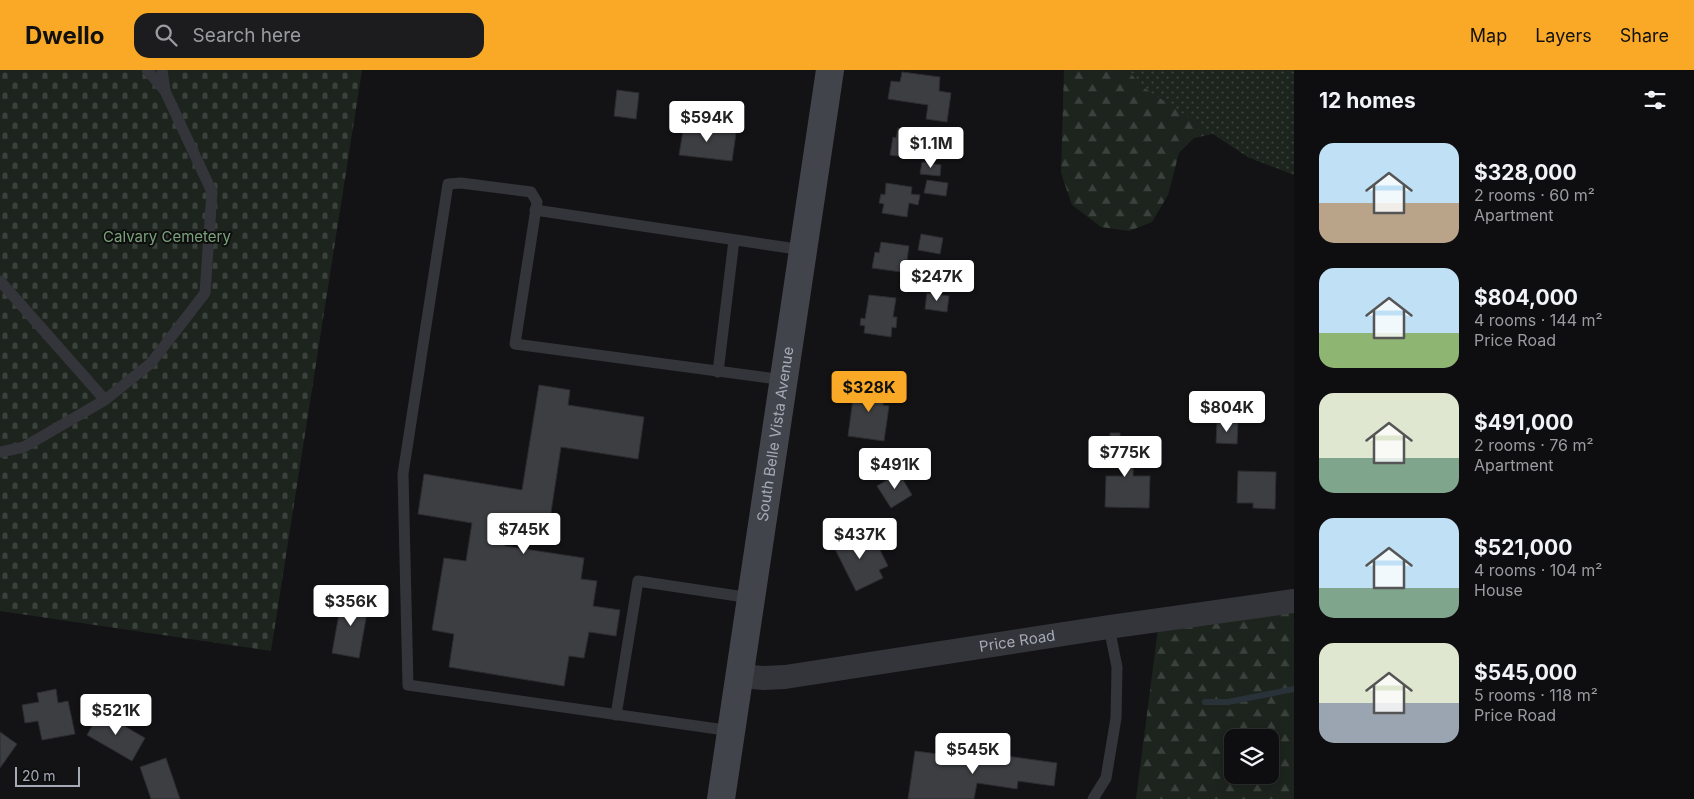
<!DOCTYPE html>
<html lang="en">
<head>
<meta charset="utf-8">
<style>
	body { margin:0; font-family:Inter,sans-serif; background:#1c1c1e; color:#f1f3f6; height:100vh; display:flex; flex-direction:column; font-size:19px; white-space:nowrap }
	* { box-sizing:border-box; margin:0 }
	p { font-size:16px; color:#9b9c9f }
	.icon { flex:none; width:28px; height:28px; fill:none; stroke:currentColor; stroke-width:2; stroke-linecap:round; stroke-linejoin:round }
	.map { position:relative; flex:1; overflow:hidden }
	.sheet { display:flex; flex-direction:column; background:#0e0e10; width:400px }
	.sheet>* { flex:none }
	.tools { position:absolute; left:1224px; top:659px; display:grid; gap:10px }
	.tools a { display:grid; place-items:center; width:55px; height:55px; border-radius:10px; background:#0e0e10; box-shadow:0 2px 12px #0003,0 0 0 1px #2e2e30; font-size:25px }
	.scale { position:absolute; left:15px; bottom:12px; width:65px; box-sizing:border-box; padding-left:5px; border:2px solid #a4aab6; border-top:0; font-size:14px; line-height:18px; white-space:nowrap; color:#a4aab6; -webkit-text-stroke:4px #0e0e0f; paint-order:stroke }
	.price { position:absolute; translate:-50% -42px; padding:0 11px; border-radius:5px; background:#fff; color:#222; font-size:16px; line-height:32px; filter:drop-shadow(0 1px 2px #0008) }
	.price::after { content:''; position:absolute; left:50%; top:30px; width:15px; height:11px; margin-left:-8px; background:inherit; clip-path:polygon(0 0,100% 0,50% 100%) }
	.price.on { background:#f9a926; color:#111 }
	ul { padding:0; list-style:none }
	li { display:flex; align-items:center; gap:15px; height:125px; padding:0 25px }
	li span { display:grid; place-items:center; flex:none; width:140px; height:100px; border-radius:15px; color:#555 }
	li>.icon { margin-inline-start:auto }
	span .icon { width:60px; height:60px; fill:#fffc; stroke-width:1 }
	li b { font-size:21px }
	h2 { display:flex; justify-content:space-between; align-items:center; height:60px; padding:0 25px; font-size:21px }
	header { display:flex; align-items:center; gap:30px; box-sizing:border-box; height:70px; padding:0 25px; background:#f9a926; color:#111 }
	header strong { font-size:24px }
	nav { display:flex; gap:28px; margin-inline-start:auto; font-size:18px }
	.search { width:350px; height:45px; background:#1c1c1e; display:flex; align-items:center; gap:12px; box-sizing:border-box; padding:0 18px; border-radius:15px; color:#9b9c9f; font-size:19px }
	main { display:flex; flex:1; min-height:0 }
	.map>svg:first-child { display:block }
</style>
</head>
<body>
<header>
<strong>Dwello</strong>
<div class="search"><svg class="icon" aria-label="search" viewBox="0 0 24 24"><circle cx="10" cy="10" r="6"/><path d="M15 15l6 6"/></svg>Search here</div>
<nav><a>Map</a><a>Layers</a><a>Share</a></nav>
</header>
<main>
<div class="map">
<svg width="1294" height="729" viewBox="0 0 1294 729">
	<defs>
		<pattern id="forest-firs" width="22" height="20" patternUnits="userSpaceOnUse" patternTransform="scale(1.25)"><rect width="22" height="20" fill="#1d241d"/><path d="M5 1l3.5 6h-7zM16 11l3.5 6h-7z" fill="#3b413c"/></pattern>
		<pattern id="cemetery-stones" width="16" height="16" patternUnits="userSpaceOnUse" patternTransform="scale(1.25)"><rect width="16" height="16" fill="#1d241d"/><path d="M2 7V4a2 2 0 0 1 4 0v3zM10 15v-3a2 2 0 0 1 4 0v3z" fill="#3b413c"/></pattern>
		<pattern id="park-dots" width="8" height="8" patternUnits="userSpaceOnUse" patternTransform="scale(1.25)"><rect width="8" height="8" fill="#1d241d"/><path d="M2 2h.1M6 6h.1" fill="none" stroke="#3b413c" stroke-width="1.8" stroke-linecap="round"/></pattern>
	</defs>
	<rect width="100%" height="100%" fill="#131315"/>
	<g fill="url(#forest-firs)" fill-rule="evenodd">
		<path d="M1064,0H1294V105L1248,87L1213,64L1194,68L1179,83L1168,125L1152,152L1129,161L1101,157L1072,135L1061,103Z"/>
		<path d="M1294,531V729H1136L1159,551ZM1232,668H1270V705H1232Z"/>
	</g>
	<path fill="url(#cemetery-stones)" d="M0,0H362L271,581L0,541Z"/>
	<path fill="url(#park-dots)" d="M1127,0H1294V105L1248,87L1143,17Z"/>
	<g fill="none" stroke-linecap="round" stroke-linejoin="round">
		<path stroke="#293239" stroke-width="6" d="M1205,632H1228L1294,619"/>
	</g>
	<g fill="#3d3e42" stroke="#2d2d31">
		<path d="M902,2L940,7L939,21L951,23L947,52L926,49L928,35L888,29L891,11L900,12Z"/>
		<path d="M617,20L639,23L636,49L614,46Z"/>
		<path d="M684,55L736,63L732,91L679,85Z"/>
		<path d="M898,58L927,63L924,81L920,80L919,89L890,85L893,67L896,68Z"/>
		<path d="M922,92L941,95L940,106L920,104Z"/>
		<path d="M927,110L948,113L946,126L924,123Z"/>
		<path d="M886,113L912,117L911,124L920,125L918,135L909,133L907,147L882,143L884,134L879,133L881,124L885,125Z"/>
		<path d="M921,164L943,168L940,184L918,180Z"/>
		<path d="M881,172L909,176L907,190H903L901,202L872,198L875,182L879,183Z"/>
		<path d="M927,223L949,226L947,242L925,239Z"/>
		<path d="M869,225L896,228L893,247H897L896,258L892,257L891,267L864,263L865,256L860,255L861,248L865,249Z"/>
		<path d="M855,314L885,318L883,335L889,336L884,371L848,366Z"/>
		<path d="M539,315L570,320L568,335L644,347L638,389L561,377L548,462L508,456L505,476L584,488L581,509L597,511L593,536L620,540L616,566L589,562L584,588L569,586L564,616L449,597L454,564L432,560L444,488L466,491L472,453L418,444L424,404L522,420Z"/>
		<path d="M1217,353H1238L1237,374L1216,373Z"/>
		<path d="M1110,363H1120V370H1134L1133,406H1150L1149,438L1105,437L1106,406H1124V396H1109Z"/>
		<path d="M1238,401L1276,402L1275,439L1253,438V433H1237Z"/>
		<path d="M899,403L912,425L891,438L877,416Z"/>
		<path d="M856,459L865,477L876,472L888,496L879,500L883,508L856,521L831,471Z"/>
		<path d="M342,527L369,531L359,588L332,583Z"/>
		<path d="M56,619L58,633L68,631L75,664L42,670L38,651L25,653L22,635L39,632L37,623Z"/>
		<path d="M100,642L145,668L132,691L87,665Z"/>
		<path d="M0,662L17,674L0,698Z"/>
		<path d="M915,681L984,690L985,683L1057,693L1054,716L1018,711L1017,719L977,713L974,729H908Z"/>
		<path d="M166,688L180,729H151L140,697Z"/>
	</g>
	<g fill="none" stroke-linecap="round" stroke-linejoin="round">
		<g stroke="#34353a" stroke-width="11">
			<path d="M162,0L165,20"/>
			<path d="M535,140L803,180"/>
			<path d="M0,211L105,330"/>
			<path d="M718,302L734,170"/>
			<path d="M0,382L24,377L105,330L151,293L205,223L212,122L165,21L147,0"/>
			<path d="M616,645L638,511L751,528"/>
			<path d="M732,661L408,615L403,404L448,114L461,113L531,122L537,132L515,274L784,310"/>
			<path d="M1093,729L1106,708L1116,648L1117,597L1109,557"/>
		</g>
		<path stroke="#34353a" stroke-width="24" id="s1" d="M740,606L764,608L785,607L1109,557L1294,531"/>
		<path stroke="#41444a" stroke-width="28" id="s2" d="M721,729L830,0"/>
	</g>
	<g text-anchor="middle" stroke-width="4" stroke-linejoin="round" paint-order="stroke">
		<g font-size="15" fill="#7aa27a" stroke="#0e0e0f">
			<text x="167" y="172">Calvary Cemetery</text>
		</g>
		<g font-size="15" fill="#a4aab6" stroke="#0e0e0f">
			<text dy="5" stroke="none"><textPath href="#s2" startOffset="369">South Belle Vista Avenue</textPath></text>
			<text dy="5" stroke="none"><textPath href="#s1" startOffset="280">Price Road</textPath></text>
		</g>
	</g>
</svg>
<div class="tools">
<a><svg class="icon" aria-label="layers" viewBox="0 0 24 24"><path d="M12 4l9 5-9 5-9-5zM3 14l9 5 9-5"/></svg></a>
</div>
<div class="scale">20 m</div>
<b class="price" style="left:707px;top:73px">$594K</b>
<b class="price" style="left:931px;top:99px">$1.1M</b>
<b class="price" style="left:937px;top:232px">$247K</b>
<b class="price on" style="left:869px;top:343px">$328K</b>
<b class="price" style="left:1227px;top:363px">$804K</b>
<b class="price" style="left:1125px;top:408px">$775K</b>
<b class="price" style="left:895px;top:420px">$491K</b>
<b class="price" style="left:524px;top:485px">$745K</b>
<b class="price" style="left:860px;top:490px">$437K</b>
<b class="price" style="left:351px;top:557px">$356K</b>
<b class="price" style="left:116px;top:666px">$521K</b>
<b class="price" style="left:973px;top:705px">$545K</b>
</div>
<section class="sheet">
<h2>12 homes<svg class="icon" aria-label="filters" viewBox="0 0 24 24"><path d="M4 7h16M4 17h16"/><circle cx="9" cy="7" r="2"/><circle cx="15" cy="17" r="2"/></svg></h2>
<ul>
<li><span style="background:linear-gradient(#bfe0f5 60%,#b9a48a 0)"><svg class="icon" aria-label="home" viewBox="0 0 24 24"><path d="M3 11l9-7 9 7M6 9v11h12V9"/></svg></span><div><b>$328,000</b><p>2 rooms · 60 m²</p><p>Apartment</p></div></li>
<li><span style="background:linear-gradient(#bfe0f5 65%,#8fb573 0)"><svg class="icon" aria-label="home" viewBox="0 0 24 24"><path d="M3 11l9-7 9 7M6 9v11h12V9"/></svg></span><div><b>$804,000</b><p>4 rooms · 144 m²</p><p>Price Road</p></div></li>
<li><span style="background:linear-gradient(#dfe7d0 65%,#7fa58c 0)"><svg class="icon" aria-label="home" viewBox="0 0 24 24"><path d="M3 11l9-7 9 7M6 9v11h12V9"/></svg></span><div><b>$491,000</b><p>2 rooms · 76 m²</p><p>Apartment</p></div></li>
<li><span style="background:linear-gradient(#bfe0f5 70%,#7fa58c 0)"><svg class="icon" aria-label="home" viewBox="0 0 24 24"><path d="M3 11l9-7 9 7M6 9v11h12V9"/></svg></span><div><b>$521,000</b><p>4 rooms · 104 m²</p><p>House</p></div></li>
<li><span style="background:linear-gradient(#dfe7d0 60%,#9aa5b1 0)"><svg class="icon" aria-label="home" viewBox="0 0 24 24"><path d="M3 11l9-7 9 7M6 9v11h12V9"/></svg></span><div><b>$545,000</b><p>5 rooms · 118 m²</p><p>Price Road</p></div></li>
</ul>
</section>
</main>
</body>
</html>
